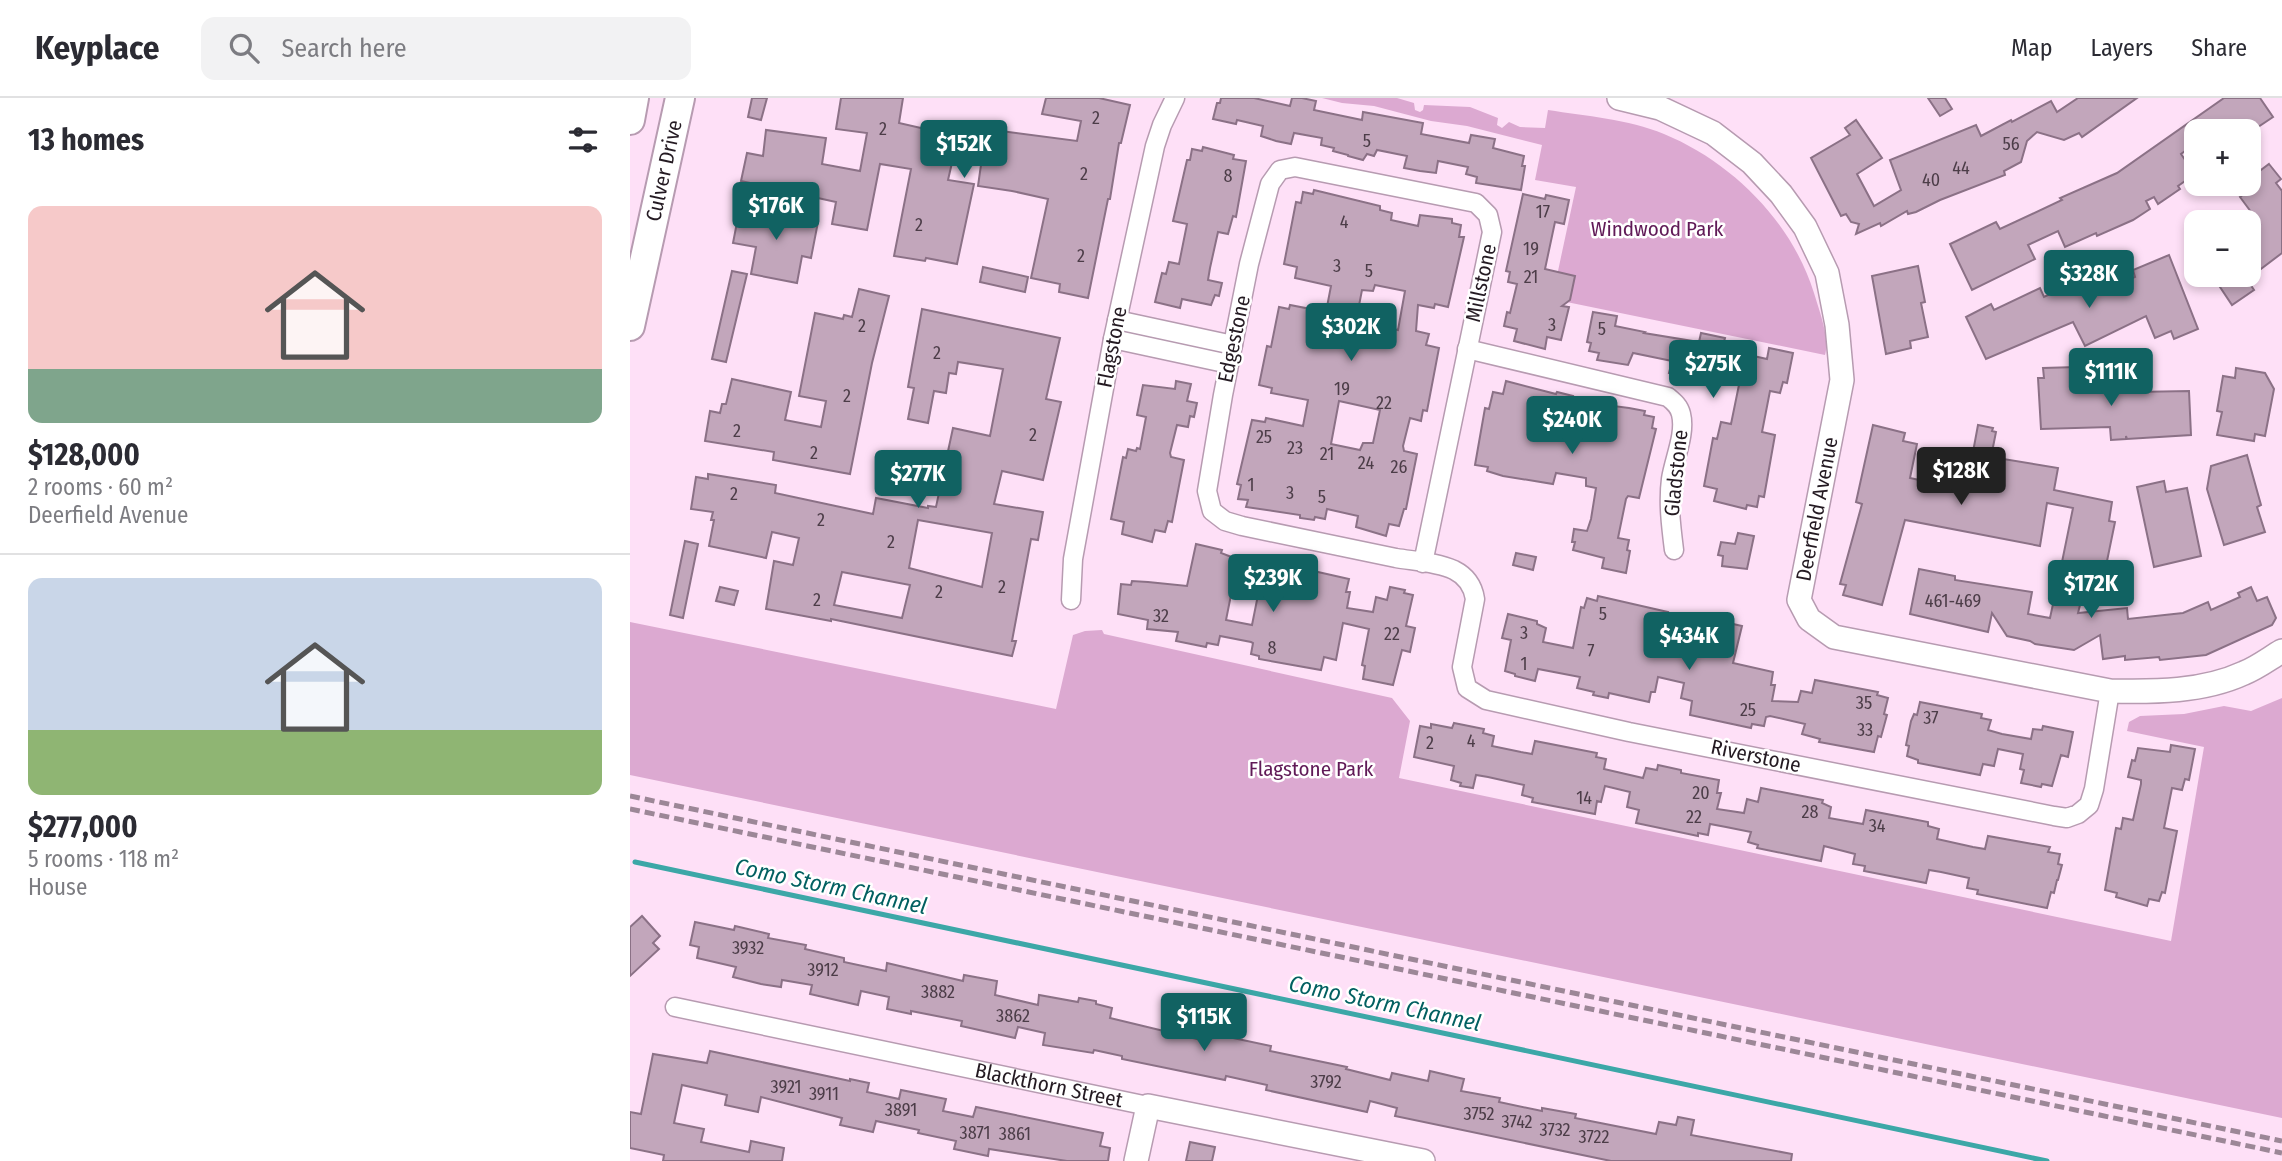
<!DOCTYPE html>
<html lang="en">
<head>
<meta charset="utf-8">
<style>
	body { margin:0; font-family:"Fira Sans Condensed",sans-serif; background:#f2f2f3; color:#2b2b33; height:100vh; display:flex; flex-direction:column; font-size:26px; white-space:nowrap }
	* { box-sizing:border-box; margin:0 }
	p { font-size:23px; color:#7c7c81 }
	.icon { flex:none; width:38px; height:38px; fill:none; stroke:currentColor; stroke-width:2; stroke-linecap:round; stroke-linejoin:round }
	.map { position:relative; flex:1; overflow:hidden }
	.sheet { display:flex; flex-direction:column; background:#fff; width:630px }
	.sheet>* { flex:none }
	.buttons { position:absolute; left:1554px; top:21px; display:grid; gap:14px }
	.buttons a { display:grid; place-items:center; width:77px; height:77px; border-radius:14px; background:#fff; box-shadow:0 4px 10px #0003; font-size:35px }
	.price { position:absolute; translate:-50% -60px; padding:0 16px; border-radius:7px; background:#116262; color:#fff; font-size:23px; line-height:46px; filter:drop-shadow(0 2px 4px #0008) }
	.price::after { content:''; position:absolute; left:50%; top:42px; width:21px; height:16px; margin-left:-10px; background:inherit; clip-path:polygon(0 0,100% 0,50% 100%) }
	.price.active { background:#222; color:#fff }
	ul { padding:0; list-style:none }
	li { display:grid; align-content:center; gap:14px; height:371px; padding:0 28px }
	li+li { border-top:2px solid #e1e1e2 }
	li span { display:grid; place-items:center; height:217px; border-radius:14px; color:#555 }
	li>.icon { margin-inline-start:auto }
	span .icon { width:126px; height:126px; fill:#fffc; stroke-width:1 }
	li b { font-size:30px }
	h2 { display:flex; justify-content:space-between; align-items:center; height:84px; padding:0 28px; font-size:30px }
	header { display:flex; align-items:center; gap:42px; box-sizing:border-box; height:98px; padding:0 35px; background:#fff; border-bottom:2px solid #e1e1e2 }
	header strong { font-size:33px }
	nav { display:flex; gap:38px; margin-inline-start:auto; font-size:24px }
	.search { width:490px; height:63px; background:#f2f2f3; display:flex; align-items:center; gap:18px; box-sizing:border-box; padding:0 24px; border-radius:14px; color:#7c7c81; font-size:26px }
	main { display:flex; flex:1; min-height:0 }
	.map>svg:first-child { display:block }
</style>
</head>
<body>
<header>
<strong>Keyplace</strong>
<div class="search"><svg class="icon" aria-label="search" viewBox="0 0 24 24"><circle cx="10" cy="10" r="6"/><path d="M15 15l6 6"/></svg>Search here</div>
<nav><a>Map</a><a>Layers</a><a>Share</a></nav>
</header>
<main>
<section class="sheet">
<h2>13 homes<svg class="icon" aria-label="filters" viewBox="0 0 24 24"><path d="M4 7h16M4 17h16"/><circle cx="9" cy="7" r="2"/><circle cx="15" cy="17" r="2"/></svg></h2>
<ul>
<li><span style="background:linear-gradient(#f6c9c9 75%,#7fa58c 0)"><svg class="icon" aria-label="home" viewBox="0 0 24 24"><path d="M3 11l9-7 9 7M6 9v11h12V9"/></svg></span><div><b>$128,000</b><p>2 rooms · 60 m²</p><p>Deerfield Avenue</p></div></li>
<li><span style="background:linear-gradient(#c9d6e8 70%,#8fb573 0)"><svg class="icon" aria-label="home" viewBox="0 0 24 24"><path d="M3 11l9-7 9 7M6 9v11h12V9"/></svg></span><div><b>$277,000</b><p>5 rooms · 118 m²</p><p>House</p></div></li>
</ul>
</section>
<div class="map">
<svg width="1652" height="1063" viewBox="0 0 1652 1063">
	<rect width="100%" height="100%" fill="#fee0f7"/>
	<g fill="#dca9d1">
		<path d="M692,0H767L784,5L785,12L790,14L793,12L794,7L840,9L868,20L867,27L872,30L879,24L890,29L915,30L918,12C956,18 998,21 1034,36C1102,64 1162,124 1184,195C1189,212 1200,240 1195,257L922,201L946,89L905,82L912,47L837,28L801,23L744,8L712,5Z"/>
		<path d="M0,524L426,611L443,537L455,533L472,532L474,536L762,600L780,623L769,680L1541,843L1574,649L1497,633L1499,624L1510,618L1554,616L1594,608L1621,613L1652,600V1020L0,677Z"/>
	</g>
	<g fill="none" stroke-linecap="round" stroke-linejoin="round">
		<path stroke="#3ca7a7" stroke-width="5" d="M5,764L1417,1063"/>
	</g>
	<g fill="#c2a6bb" stroke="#8b7186" stroke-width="2" fill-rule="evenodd">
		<path d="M122,0H137L131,22L118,19Z"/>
		<path d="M211,0H273L269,25L339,41L340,29L447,43L451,23L412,16L416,0H469L500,7L491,45H489L480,101H478L458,200L429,194L430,186L401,180L418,101L382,93L348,88L352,60L324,56L318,82L344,86L327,166L296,160L295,163L264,158L281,71L250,66L237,132L202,126L206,104L111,83L117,55L133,58L136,32L196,40L192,66L230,73L237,35L206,31Z"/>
		<path d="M591,0H624L660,8L662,0H672L686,3L684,12L732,22L733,14L793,25L791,36L839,45L841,37L865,41L863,50L894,58L892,68H895L891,92L846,85L847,79L836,76L838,69L808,63L806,75L790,73L774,70L777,58L747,52L744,58L737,56L733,62L718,58V57L703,53L704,50L691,47L692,40L664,35L661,46L646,43L631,38L633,28L607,22L606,26L583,21L587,5H590Z"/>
		<path d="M1298,0H1315L1322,11L1310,18Z"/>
		<path d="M1448,0H1507L1452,39L1449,35L1434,42L1407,34L1397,43L1391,64L1374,73L1375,77L1310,102L1286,114L1278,116L1277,113L1251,128L1250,125L1226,136L1229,126L1221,124L1216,116L1211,118L1181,60L1220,37L1215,30L1226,22L1252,60L1227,76L1244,108L1271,92L1260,62L1346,27L1351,38L1381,22L1382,24L1421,3L1427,14Z"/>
		<path d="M1594,0H1630L1643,19L1622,33H1566V45L1551,56L1565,76L1548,88L1550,91L1528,106L1524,99L1516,103L1520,111L1503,122L1467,138L1466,135L1435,149L1428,133L1398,147L1405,161L1342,192L1320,146L1366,124L1370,131L1432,102L1430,100L1487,75Z"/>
		<path d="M573,49L604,57L603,61L616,63L606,119L603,118L598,136L588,134L580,170L578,182L592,185L589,198L585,197L581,207L552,201L550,210L525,204L532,175L536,176L539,164L549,166L557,126L543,123L557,62H560L562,51L572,53Z"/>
		<path d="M1639,66L1651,81L1646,85L1652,93V155L1619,180V135L1630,126L1610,99L1619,92V81Z"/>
		<path d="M684,92L750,108V112L762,115L761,122L788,128L790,117L822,121V125L831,127L829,139H834L818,209L805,206L804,210L788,207L786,233L799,236L796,247L809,250L797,313L793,312L791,323L780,320L773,348L774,353L787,356L776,411H774L769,428L759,426L756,438L726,429L728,418L697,411L695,421L685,419L684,422L670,420V417L616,409L618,402L608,401L611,387L607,386L622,322L635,324L636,320L673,328L678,302L641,295L642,290L629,287L637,248L641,249L649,209L659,211L660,207L696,214L701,188L665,180L667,169L654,166L666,104L671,105L673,94L683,96ZM745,187L775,193L768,232L756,230L754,239L724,233L732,192L743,193ZM709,303L750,312L743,345H733L730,352L701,346Z"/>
		<path d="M893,96L915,101L916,97L939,102L934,126L925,124L915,171L945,178L940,202L932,208L939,209L931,242L917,239L915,251L884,243L887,231L874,228L877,214L880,215L887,186L878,184L880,174L876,173Z"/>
		<path d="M110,109L188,124L181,160L172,158L167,185L121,176L126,149L103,145Z"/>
		<path d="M1539,157L1568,231L1544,241L1541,233L1525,240L1516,218L1455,248L1443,224L1356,261L1336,219L1361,206L1364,212L1410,190L1414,199L1468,173L1477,191L1505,179L1503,172Z"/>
		<path d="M1288,168L1295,204L1291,205L1298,239L1280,243L1281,250L1256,256L1242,178Z"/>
		<path d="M353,169L398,179L395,194L350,184Z"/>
		<path d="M102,173L117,176L96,264L82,261Z"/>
		<path d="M1582,177H1614L1624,192L1602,207Z"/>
		<path d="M229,191L259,198L242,265L220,376L143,362L144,354L75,343L80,313L90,315L92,306H96L102,281L161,294L155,322L191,329L196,303L169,298L185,215L213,221L214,217L222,219Z"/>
		<path d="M292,211L430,240L416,301L431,304L413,382L372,373L364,406L413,414L408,442L401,441L382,543H386L382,558L201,521V523L136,511L144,463L163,467L169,440L142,434L136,460L79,448L84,422H81L83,414L61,411L66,379L78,381V376L146,387L145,395L243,416L246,400L298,410V408L306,409L323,330L360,338L373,271L328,264L326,276L319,275L316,295L304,293L298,325L278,321L284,290L278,289ZM288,422L362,435L352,489L279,470ZM212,474L280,487L272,520L204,507Z"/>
		<path d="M963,214L987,218L985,228L1015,234L1014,235L1069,244L1071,235L1095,240L1092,251L1137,261L1139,250L1163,255L1157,285L1153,284L1150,295L1140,293L1132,334L1145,337L1134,399L1129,398L1127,409L1117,407L1116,411L1084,403L1087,391L1074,388L1083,340L1087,341L1091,324L1101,326L1111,277L1073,271L1070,283L1039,275L1042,263L1003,255L998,267L967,262L969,255L959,253L961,245L957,244Z"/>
		<path d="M1447,269L1448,294L1505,291V294L1559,293L1561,337L1497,341L1496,338V341L1481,342L1480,329L1411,331L1408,280H1414L1413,270Z"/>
		<path d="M1606,270L1635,275L1644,291L1635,338L1625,336L1624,343L1587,337L1592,314L1587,313L1593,278L1605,280Z"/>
		<path d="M546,283L561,286L557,303L567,305L564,319L560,318L558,329L547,327L540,355L541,359L554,362L542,424L538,423L535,434L525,432L522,444L492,436L494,424L481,421L493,359L496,360L498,351L506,353L507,350L510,351L516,319L507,317L513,287L545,291Z"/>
		<path d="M876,283L926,296L927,294L943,298L942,302L953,304L952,306L983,312L984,308L999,310L1015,313L1014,317L1024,319L1022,330L1026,331L1009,400L998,398L996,401L988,440L999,442L997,452L1000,453L996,475L972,470L974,460L943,452L945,444H942L944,431L957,433L961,421L966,390L956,388V380L926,375L923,386L873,378L857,373L858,369L845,367L855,310L859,311L863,294L873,296Z"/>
		<path d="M1243,327L1275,335L1273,343L1287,346L1280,380L1308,386L1313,357L1330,361L1332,352L1343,354L1348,327L1363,330L1362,333L1366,334L1361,359L1428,370L1424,392L1482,404L1479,423L1485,424L1477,463L1469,472L1432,464L1443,410L1417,405L1410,448L1275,422L1252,507L1213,497L1216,487L1210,486L1232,406L1226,404Z"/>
		<path d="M1617,357L1631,407L1627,409L1635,434L1594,447L1577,391L1581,368Z"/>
		<path d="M1534,383L1536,394L1557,390L1571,458L1524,469L1507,389Z"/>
		<path d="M1108,435L1124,438L1117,471L1092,468L1093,458L1088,457L1091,444L1105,446Z"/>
		<path d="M55,443L68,446L53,520L40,517Z"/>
		<path d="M566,446L592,452L591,455L604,460L602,470L630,477L643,478L645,469L656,471L657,467L719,481L716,494H720L717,510L743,514L746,499L757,502L760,489L775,492L774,495L783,497L776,528L785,530L780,554L772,552L763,587L733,581L735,568L732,567L739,531L713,525L706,562L694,559L691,572L629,561V558L621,556L623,545L621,544L590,538L588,547L577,545L576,549L546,543L548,534L517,531L518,522L488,516L491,486L501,487L502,483L518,484L557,488ZM603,487L629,492L622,527L596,522Z"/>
		<path d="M886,455L906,459L903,472L883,467Z"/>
		<path d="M1289,471L1325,478V482L1402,494L1398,516L1420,520L1423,506L1431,507L1432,504L1450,507L1448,515L1497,510L1498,521L1553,515L1578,504L1581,512L1610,499L1608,495L1621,489L1627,503L1637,499L1646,520L1642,527L1576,557L1530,562L1529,559L1495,562V558L1473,561L1470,537L1444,552L1405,546L1400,543L1377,538L1362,515L1358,534L1280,516Z"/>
		<path d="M90,489L108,493L104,507L86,503Z"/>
		<path d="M968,498L1038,514L1035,526L1067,534L1069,523L1080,526L1081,521L1112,528L1103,565L1143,574L1141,587H1145L1142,603L1168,604L1171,593L1182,595L1185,582L1248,594L1247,597L1258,600L1254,616L1257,617L1251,639L1248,638L1244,654L1189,644L1190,641L1172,636L1175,626L1140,618L1136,619L1134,628L1122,626L1121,630L1060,617L1062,603L1051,600L1054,585L1028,579L1025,594H1021L1019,604L979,595L978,600L963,597L964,594L947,590L950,579L908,571L905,583L885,578V576L875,573L881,542L872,540L878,516L907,523V526L916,530L913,544L943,550L951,509L954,510L957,500L967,503Z"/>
		<path d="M1290,604L1352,616L1351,620L1361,622L1358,632L1372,636L1401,641L1403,631L1412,632L1413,628L1443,634L1438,659L1431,657L1422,688L1412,686L1411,689L1391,685L1394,672L1390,671L1393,656L1368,651L1364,668L1353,666L1350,677L1288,665V662L1277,658L1279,648L1276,647L1281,623L1284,616L1287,617Z"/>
		<path d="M824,625L854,631L853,635L864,638L862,648L891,654L902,656L905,643L967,655L966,659L976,661L974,671L1013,680L1016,670L1027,672L1028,667L1051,672V675L1089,682L1087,695H1091L1087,711L1114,715L1117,701L1128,704L1131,690L1193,702L1192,705L1201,709L1199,720L1233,726L1236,712L1298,724V728L1309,731L1307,741L1343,749L1355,751L1358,738L1420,749L1418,754L1430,756L1428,766L1432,767L1428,782H1427L1424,795L1421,794L1417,810L1347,796L1348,792L1337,790L1339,780L1311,774L1299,772L1296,785L1234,773L1235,768L1223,766L1225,756L1194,748L1191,763L1127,750L1128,747L1118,744L1121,734L1096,729L1080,726L1078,737L1068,735V738L1006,725L1009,712L997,709L1000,694L975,688L971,704L967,703L965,716L902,704L903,700L892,697L894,687L858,679L846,677L843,690L830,688L831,685L821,682L824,668L784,659L790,628L801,630V626L822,630Z"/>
		<path d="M1541,647L1565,651L1559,682L1555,681L1552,692L1542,690L1534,730L1547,733L1535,795L1532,794L1529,803L1519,801L1517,808L1486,799L1487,795L1475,792L1486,730L1491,731L1493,720L1503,722L1511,686V682L1498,679L1502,662L1505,663L1508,650L1540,654Z"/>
		<path d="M12,818L30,838L23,845L29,851L0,878V829Z"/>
		<path d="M65,824L104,832L105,828L139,836L138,840L176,847L175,851L214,860V864L256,873L257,865L333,883L334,877L367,883L365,897L408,907L409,897L448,904L449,900L466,903V906L482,910L480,920L567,941L570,926L605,933L603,940L641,948L640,953L717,969L716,971L760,982L762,975L798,983L800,973L834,981L831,993L870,1000L869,1004L912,1013V1010L946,1016L945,1020L1026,1036L1029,1024L1046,1027L1048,1019L1064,1022L1061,1037L1162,1056L1161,1063H981L765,1018L767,1010L740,1003L737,1014L636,992L637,987L596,978L595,982L492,961V958L464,952L463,955L413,947L415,935L388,929L385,940L331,928L332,923L281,913V916L257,911L259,899L231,893L228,907L180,896L182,887L152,882L151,889L131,886L103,879L106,869L67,860L69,849L60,847Z"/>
		<path d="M80,953L220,983V981L239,985L237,994L269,1001L271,992L316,1001L313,1013L343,1019L346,1009L473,1035L470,1048L480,1050L478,1063H437L359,1051L358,1058L324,1051L326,1043L288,1035L289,1032L246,1023L243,1034L210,1027L212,1020L131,999L128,1014L95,1007L97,997L52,987L44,1025L74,1031L71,1044L119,1054L121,1043L154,1050L152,1063H33L34,1057L0,1050V1014L11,1016L23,956L77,965Z"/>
		<path d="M560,1044L585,1049L582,1063H556Z"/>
	</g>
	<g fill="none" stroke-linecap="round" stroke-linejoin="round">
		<g stroke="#b79bb1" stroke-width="21">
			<g id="minor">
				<path d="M487,222L603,247"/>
				<path d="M483,241L599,266"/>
				<path d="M837,251L1038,299C1044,304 1049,308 1051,316C1056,336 1044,361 1041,381C1038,404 1041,428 1044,452"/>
				<path d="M793,465L862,134L858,117L846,105L665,69L650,72L640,86L619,166L593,297L577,393L582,413L595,423L612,428C663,439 715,449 766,460C784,463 807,464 824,472C836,478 843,488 845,501L832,569L837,590L856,602L999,634L1424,718L1437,720L1448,716L1459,707L1464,691L1480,593"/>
				<path d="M441,502L443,461L483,241L525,48L532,27L545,0"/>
				<path id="s1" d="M45,909L518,1008"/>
			</g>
		</g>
		<g stroke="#b79bb1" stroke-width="26">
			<g id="tertiary">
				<path d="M989,0L1030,10L1083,35L1122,65L1151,96L1175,129L1197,175L1207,227L1212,282L1169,502L1179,521L1204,539L1480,593C1524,594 1573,594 1614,575C1627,570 1640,560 1652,553"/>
				<path d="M506,1063L518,1008L793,1063"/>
			</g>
		</g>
		<g stroke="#b79bb1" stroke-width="32">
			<g id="primary">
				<path d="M0,22L4,0"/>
				<path id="s2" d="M0,228L50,0"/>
			</g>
		</g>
		<use href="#minor" stroke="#fff" stroke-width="18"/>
		<use href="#tertiary" stroke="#fff" stroke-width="23"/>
		<use href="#primary" stroke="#fff" stroke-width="28"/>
		<g stroke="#9c8797" stroke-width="5" stroke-dasharray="10 5" stroke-linecap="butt">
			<path d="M0,698L1652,1043"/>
			<path d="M0,711L1652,1055"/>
		</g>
	</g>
	<g text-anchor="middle" stroke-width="5" stroke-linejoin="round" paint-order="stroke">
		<g font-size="18" fill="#4c3d48">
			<text x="466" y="26">2</text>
			<text x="253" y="37">2</text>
			<text x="737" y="49">5</text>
			<text x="1381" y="52">56</text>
			<text x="1331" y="76">44</text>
			<text x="454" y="82">2</text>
			<text x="598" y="84">8</text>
			<text x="1301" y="88">40</text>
			<text x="913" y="120">17</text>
			<text x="714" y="130">4</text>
			<text x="289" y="133">2</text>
			<text x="901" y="157">19</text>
			<text x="451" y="164">2</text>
			<text x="707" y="174">3</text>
			<text x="739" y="179">5</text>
			<text x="901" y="185">21</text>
			<text x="922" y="233">3</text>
			<text x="232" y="234">2</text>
			<text x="972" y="237">5</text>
			<text x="307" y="261">2</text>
			<text x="712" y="297">19</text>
			<text x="217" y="304">2</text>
			<text x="754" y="311">22</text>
			<text x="107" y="339">2</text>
			<text x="403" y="343">2</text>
			<text x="634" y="345">25</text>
			<text x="665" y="356">23</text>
			<text x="184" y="361">2</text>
			<text x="697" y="362">21</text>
			<text x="736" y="371">24</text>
			<text x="769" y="375">26</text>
			<text x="621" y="393">1</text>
			<text x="660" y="401">3</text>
			<text x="104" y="402">2</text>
			<text x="692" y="405">5</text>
			<text x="191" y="428">2</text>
			<text x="261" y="450">2</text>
			<text x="372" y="495">2</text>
			<text x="309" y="500">2</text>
			<text x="187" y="508">2</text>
			<text x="1323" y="509">461-469</text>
			<text x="973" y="522">5</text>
			<text x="531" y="524">32</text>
			<text x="894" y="541">3</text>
			<text x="762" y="542">22</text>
			<text x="642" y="556">8</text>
			<text x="961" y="559">7</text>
			<text x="894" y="572">1</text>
			<text x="1234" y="611">35</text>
			<text x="1118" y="618">25</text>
			<text x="1301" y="626">37</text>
			<text x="1235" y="638">33</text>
			<text x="841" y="649">4</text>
			<text x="800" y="651">2</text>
			<text x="1071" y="701">20</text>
			<text x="954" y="706">14</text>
			<text x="1180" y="720">28</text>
			<text x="1064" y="725">22</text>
			<text x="1247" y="734">34</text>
			<text x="118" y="856">3932</text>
			<text x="193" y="878">3912</text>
			<text x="308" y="900">3882</text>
			<text x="383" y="924">3862</text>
			<text x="696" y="990">3792</text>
			<text x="156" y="995">3921</text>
			<text x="194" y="1002">3911</text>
			<text x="271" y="1018">3891</text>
			<text x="849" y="1022">3752</text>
			<text x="887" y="1030">3742</text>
			<text x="925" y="1038">3732</text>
			<text x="345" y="1041">3871</text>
			<text x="385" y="1042">3861</text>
			<text x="964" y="1045">3722</text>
		</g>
		<g font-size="21" fill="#241a22" stroke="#fff">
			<text dy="7" stroke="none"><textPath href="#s2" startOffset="159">Culver Drive</textPath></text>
			<text transform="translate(851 185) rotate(-78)" y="7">Millstone</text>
			<text transform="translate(604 241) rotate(-78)" y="7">Edgestone</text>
			<text transform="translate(482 249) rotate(-79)" y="7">Flagstone</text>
			<text transform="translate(1046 375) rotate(-84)" y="7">Gladstone</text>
			<text transform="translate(1187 411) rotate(-79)" y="7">Deerfield Avenue</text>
			<text transform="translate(1126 658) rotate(12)" y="7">Riverstone</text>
			<text dy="7" stroke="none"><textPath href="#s1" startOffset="382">Blackthorn Street</textPath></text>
		</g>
		<g font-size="21" fill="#601a57" stroke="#fff">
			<text x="1027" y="138">Windwood Park</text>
			<text x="681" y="678">Flagstone Park</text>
		</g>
		<g font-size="23" font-style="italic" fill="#026061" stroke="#fff">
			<text transform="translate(201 788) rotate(12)" y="8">Como Storm Channel</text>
			<text transform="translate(755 905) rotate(12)" y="8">Como Storm Channel</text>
		</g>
	</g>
</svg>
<div class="buttons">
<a>+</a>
<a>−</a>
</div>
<b class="price" style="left:334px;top:82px">$152K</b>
<b class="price" style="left:146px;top:144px">$176K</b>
<b class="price" style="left:1459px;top:212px">$328K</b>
<b class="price" style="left:721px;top:265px">$302K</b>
<b class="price" style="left:1083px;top:302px">$275K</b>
<b class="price" style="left:1481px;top:310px">$111K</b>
<b class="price" style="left:942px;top:358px">$240K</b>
<b class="price active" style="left:1331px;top:409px">$128K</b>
<b class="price" style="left:288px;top:412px">$277K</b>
<b class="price" style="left:643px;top:516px">$239K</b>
<b class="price" style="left:1461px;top:522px">$172K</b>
<b class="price" style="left:1059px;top:574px">$434K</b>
<b class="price" style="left:574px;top:955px">$115K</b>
</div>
</main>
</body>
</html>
